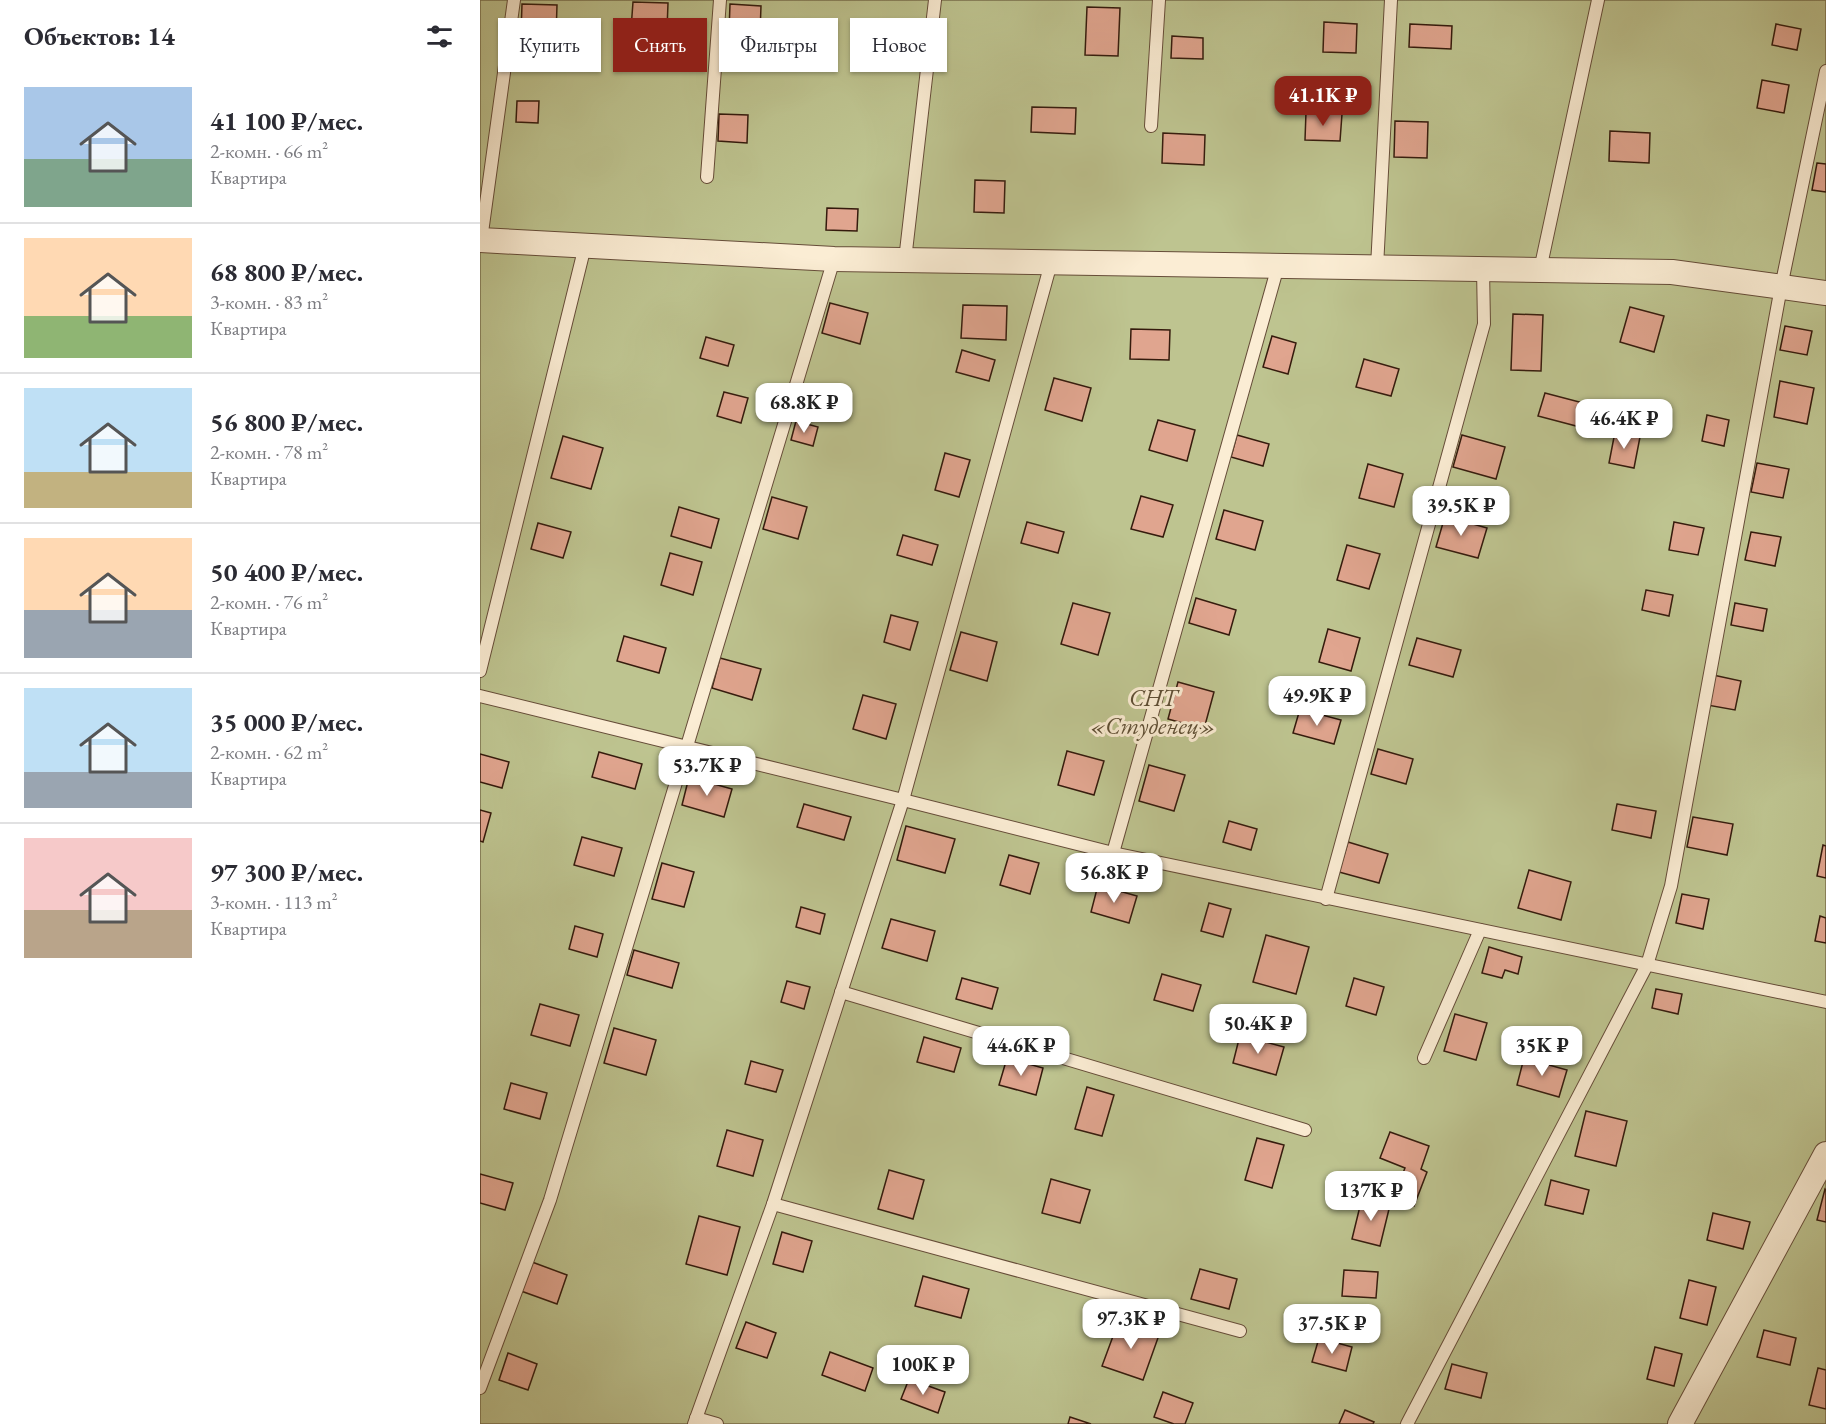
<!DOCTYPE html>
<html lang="ru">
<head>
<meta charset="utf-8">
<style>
	body { margin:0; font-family:"EB Garamond",serif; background:#f2f2f3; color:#2b2b33; height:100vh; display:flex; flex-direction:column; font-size:22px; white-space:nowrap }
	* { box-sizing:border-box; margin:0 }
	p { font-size:20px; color:#7c7c81 }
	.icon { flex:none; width:33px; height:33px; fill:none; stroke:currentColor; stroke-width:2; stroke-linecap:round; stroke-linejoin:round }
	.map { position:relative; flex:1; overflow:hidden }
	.panel { display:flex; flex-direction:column; background:#fff; width:480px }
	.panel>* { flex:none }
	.top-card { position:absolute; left:18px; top:18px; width:570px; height:54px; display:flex; gap:12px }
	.price { position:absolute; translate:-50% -51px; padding:0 14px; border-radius:12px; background:#fff; color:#222; font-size:20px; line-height:39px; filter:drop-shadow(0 2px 3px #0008) }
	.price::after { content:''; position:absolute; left:50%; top:36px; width:18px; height:14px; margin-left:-9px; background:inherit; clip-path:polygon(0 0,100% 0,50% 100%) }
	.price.current { background:#8f2418; color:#fff }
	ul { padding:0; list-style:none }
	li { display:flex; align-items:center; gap:18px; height:150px; padding:0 24px }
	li+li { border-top:2px solid #e1e1e2 }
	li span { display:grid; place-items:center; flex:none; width:168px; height:120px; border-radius:0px; color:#555 }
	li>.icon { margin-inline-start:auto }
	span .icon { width:72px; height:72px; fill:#fffc; stroke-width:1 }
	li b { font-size:26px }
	h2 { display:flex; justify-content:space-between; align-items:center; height:72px; padding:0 24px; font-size:26px }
	.pill { padding:0 21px; border-radius:0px; background:#fff; box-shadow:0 2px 4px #0004; font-size:21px; line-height:54px }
	.pill.current { background:#8f2418; color:#fff }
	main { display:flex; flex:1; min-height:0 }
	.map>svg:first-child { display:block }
</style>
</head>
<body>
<main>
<section class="panel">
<h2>Объектов: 14<svg class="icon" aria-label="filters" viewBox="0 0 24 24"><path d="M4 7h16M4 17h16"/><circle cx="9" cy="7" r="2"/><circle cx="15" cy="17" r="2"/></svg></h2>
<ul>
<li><span style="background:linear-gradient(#a9c7e8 60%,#7fa58c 0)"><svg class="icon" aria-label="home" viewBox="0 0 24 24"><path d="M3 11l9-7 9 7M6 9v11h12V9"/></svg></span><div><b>41 100 ₽/мес.</b><p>2-комн. · 66 m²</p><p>Квартира</p></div></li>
<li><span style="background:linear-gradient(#ffd9b3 65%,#8fb573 0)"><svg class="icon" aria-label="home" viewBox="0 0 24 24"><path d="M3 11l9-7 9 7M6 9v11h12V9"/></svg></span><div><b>68 800 ₽/мес.</b><p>3-комн. · 83 m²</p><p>Квартира</p></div></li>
<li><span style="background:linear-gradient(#bfe0f5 70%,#c2b280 0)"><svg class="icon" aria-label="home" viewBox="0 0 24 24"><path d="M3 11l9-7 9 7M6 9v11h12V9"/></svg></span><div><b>56 800 ₽/мес.</b><p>2-комн. · 78 m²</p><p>Квартира</p></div></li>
<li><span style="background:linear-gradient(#ffd9b3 60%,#9aa5b1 0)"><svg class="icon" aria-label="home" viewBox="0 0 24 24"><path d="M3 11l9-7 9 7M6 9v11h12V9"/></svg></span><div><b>50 400 ₽/мес.</b><p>2-комн. · 76 m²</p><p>Квартира</p></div></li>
<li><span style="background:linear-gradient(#bfe0f5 70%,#9aa5b1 0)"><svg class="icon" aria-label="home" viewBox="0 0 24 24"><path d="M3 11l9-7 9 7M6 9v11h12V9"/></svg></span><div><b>35 000 ₽/мес.</b><p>2-комн. · 62 m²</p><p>Квартира</p></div></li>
<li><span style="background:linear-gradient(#f6c9c9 60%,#b9a48a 0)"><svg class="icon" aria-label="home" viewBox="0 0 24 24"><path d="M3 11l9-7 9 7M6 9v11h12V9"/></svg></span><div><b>97 300 ₽/мес.</b><p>3-комн. · 113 m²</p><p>Квартира</p></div></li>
</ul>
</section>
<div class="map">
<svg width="1346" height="1424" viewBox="0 0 1346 1424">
	<rect width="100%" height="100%" fill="#f9e4bd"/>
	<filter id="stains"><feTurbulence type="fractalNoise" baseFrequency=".00333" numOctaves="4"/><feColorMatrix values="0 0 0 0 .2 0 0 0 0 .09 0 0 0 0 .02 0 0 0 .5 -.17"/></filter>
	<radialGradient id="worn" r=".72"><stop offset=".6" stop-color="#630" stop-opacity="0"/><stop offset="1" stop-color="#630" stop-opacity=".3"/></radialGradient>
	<rect fill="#bec490" stroke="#7a704e" stroke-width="1.5" x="0" y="0" width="1346" height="1424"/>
	<g fill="#e0a58f" stroke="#351b0d" stroke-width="1.5">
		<path d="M153,2L188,3L187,30L151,29Z"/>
		<path d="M42,4L77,5L76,36L41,34Z"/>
		<path d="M250,4L281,6L280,33L249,32Z"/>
		<path d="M607,7L640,8L638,56L605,55Z"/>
		<path d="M844,22L877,24L876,53L843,52Z"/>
		<path d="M930,24L972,26L971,49L929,47Z"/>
		<path d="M1296,24L1321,29L1317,50L1292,45Z"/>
		<path d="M692,36L723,38V59L691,58Z"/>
		<path d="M1282,80L1309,85L1304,113L1277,108Z"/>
		<path d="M37,101H59L58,123L36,122Z"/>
		<path d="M552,107L596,108L595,134L551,132Z"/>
		<path d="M826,112L862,114L860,141L825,140Z"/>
		<path d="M239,114L268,115L267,143L238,141Z"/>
		<path d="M915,121L948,122L947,158L914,157Z"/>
		<path d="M1130,131L1170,133L1169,163L1129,161Z"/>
		<path d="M683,133L725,135L724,165L682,163Z"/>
		<path d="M1337,163L1346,164V192L1332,190Z"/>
		<path d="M495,180L525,181L524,213L494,212Z"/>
		<path d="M347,208L378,209L377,231L346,230Z"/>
		<path d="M350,303L388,313L380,344L342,333Z"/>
		<path d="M483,305L527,306L526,340L481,338Z"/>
		<path d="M1150,307L1184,316L1174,352L1140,342Z"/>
		<path d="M1033,314L1063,315L1061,371L1031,370Z"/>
		<path d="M1305,326L1332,331L1327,355L1300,350Z"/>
		<path d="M651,329L690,330L689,360L650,359Z"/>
		<path d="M792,336L816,343L808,374L783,367Z"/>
		<path d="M226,337L254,345L248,366L220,358Z"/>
		<path d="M482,350L515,360L509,381L476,372Z"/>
		<path d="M884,359L919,369L911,396L876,387Z"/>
		<path d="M574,378L611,388L602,421L565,410Z"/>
		<path d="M1300,381L1334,388L1327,424L1294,417Z"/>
		<path d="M244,392L268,398L261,423L237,416Z"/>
		<path d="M1065,393L1107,404L1100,427L1058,416Z"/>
		<path d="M1227,415L1249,420L1244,446L1222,441Z"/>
		<path d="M678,420L715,430L707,461L669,450Z"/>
		<path d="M316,421L338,427L333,446L311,440Z"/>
		<path d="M1135,432L1160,437L1154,468L1129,463Z"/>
		<path d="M757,435L789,444L783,466L751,457Z"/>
		<path d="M982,435L1025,447L1016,479L973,467Z"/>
		<path d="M83,436L123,448L111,489L71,478Z"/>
		<path d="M465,453L490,460L479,497L455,490Z"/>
		<path d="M1277,463L1309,469L1303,498L1271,492Z"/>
		<path d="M888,464L923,474L914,507L879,498Z"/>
		<path d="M661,496L693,505L683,537L651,529Z"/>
		<path d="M292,497L327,507L318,539L283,529Z"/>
		<path d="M199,507L239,519L231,548L191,536Z"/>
		<path d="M744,510L783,521L775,550L736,539Z"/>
		<path d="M965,516L1007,528L998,558L956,547Z"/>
		<path d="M547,522L584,532L578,553L541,543Z"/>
		<path d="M1194,522L1224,528L1218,555L1189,550Z"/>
		<path d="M58,523L91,532L83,558L51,549Z"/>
		<path d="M1271,532L1301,537L1295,566L1265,560Z"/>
		<path d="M423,535L458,545L452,565L417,555Z"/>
		<path d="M867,545L900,554L889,589L857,580Z"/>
		<path d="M190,553L222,562L213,595L181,585Z"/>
		<path d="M1166,590L1193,595L1189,616L1162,610Z"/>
		<path d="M716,598L756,610L749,635L709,623Z"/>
		<path d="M593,603L630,613L618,655L581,644Z"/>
		<path d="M1255,603L1287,609L1283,631L1251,625Z"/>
		<path d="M411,615L438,622L430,650L404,642Z"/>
		<path d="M848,629L880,638L871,671L839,662Z"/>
		<path d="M481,632L517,642L507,681L470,670Z"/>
		<path d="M144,636L186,648L179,673L137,661Z"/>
		<path d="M937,638L981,650L973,677L929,665Z"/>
		<path d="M240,658L281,669L272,700L232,688Z"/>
		<path d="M1233,675L1261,681L1255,710L1227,705Z"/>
		<path d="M698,682L734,692L724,729L688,719Z"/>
		<path d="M383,695L416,704L406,739L373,729Z"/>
		<path d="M820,709L861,720L854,744L813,733Z"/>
		<path d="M898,749L933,759L926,784L891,774Z"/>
		<path d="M587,751L624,761L614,795L578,785Z"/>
		<path d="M119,752L162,764L155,789L112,777Z"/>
		<path d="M0,754L29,762L22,788L0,782Z"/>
		<path d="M669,765L705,775L694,811L659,801Z"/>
		<path d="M209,777L252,789L244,817L202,805Z"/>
		<path d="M324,804L371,817L364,840L317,827Z"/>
		<path d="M1137,804L1176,811L1171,838L1132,830Z"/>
		<path d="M0,810L11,813L3,842L0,841Z"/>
		<path d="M1213,817L1253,824L1247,855L1207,847Z"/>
		<path d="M749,821L777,829L771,850L743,842Z"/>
		<path d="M426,826L475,839L465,873L417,860Z"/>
		<path d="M102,837L142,848L134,876L94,865Z"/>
		<path d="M868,842L908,854L899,883L859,872Z"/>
		<path d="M1343,845L1346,846V878L1337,876Z"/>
		<path d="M529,855L559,863L550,894L520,885Z"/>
		<path d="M182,863L214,872L204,907L172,899Z"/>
		<path d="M1049,870L1091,882L1081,920L1038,908Z"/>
		<path d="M618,885L657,896L649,923L611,912Z"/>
		<path d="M1202,894L1229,899L1223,929L1196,923Z"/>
		<path d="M729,903L751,909L743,937L721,931Z"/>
		<path d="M321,907L345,914L340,934L316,927Z"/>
		<path d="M1340,916L1346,918V943L1335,941Z"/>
		<path d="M411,919L455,931L447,961L402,948Z"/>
		<path d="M95,926L123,934L117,957L89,949Z"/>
		<path d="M786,935L829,947L816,994L773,982Z"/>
		<path d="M1009,947L1042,957L1038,974L1025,970L1022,978L1002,973Z"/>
		<path d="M154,950L199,963L192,988L147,975Z"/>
		<path d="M682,974L721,985L713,1011L674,1000Z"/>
		<path d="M482,978L518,988L512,1009L476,999Z"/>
		<path d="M874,978L904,987L896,1015L866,1006Z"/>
		<path d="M307,981L330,987L324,1009L301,1002Z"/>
		<path d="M1176,989L1202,994L1198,1014L1172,1008Z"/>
		<path d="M60,1004L99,1015L90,1046L51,1035Z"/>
		<path d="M975,1014L1007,1023L996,1060L964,1051Z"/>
		<path d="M134,1028L176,1040L166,1075L124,1063Z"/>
		<path d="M760,1035L804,1047L796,1075L753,1063Z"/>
		<path d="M444,1037L481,1048L474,1072L437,1062Z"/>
		<path d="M527,1058L563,1068L556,1095L519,1085Z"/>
		<path d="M1044,1058L1087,1070L1079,1097L1037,1085Z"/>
		<path d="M271,1061L303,1070L296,1092L265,1084Z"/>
		<path d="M31,1083L67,1093L60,1119L24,1109Z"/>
		<path d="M607,1087L634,1095L622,1136L595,1129Z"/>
		<path d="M1106,1111L1147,1121L1136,1166L1095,1156Z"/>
		<path d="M247,1130L283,1140L273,1176L237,1166Z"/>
		<path d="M910,1132L949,1146L941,1169L947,1172L934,1206L913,1198L925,1168L900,1158Z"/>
		<path d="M777,1138L804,1145L792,1188L765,1180Z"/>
		<path d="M409,1170L444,1180L433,1219L398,1209Z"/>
		<path d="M0,1174L33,1183L25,1210L0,1203Z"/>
		<path d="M571,1179L610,1190L600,1223L562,1213Z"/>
		<path d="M1071,1180L1109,1190L1103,1214L1065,1205Z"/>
		<path d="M1345,1189L1346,1190V1222L1337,1220Z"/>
		<path d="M882,1198L910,1205L900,1246L872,1239Z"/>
		<path d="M1233,1213L1270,1222L1263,1249L1227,1240Z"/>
		<path d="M219,1216L260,1227L247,1275L206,1264Z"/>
		<path d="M302,1232L332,1241L323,1272L293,1264Z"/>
		<path d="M52,1262L87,1275L77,1304L41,1291Z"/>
		<path d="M720,1269L757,1279L749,1309L711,1299Z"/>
		<path d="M864,1270L898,1272L896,1298L862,1296Z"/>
		<path d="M443,1276L489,1289L481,1318L435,1306Z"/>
		<path d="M1209,1280L1236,1287L1227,1325L1200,1318Z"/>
		<path d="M639,1320L679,1335L663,1380L622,1366Z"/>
		<path d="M266,1322L296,1333L287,1358L256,1348Z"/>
		<path d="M1284,1330L1316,1338L1310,1365L1277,1357Z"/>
		<path d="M839,1338L872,1347L866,1371L832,1362Z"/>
		<path d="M1175,1347L1202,1354L1194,1386L1167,1379Z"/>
		<path d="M350,1352L393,1368L385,1391L342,1375Z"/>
		<path d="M28,1353L57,1364L48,1390L19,1380Z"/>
		<path d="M972,1364L1007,1373L1001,1398L965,1389Z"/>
		<path d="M1338,1368L1346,1370V1409L1329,1405Z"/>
		<path d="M429,1379L465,1392L458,1413L421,1399Z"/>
		<path d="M683,1392L713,1403L705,1424H694L674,1417Z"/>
		<path d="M865,1410L894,1422L893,1424H859Z"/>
		<path d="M590,1417L611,1424H588Z"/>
	</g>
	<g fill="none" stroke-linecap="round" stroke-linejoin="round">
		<g stroke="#664d39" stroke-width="14">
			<g id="service">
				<path d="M671,126L679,0"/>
				<path d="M227,177L240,0"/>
				<path d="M1,240L34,0"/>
				<path d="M425,260L455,0"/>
				<path d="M897,267L911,0"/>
				<path d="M1060,270L1118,0"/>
				<path d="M0,671L105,246"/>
				<path d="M0,696L423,800L633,853L1346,1002"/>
				<path d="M633,853L798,266"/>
				<path d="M846,899L1004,324L1003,269"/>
				<path d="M361,992L825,1130"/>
				<path d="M944,1058L1000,930"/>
				<path d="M293,1204L760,1331"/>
				<path d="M0,1388L70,1200L354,259"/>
				<path d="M216,1418L237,1424"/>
				<path d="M214,1424L293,1204L423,800L571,263"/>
				<path d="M927,1424L1167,965L1191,886L1301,287L1346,71"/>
			</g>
		</g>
		<g stroke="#664d39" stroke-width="26">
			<g id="minor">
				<path d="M0,240L354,259L1192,272L1346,293"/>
				<path d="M1200,1424L1346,1154"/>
			</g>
		</g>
		<use href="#service" stroke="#fbedd4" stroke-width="12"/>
		<use href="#minor" stroke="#fbedd4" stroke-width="24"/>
	</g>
	<g text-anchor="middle" stroke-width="6" stroke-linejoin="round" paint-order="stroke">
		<g font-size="24" font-style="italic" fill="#5e4e34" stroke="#fbedd4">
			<text x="673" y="706">СНТ<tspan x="673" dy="28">«Студенец»</tspan></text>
		</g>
	</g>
	<rect width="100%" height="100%" filter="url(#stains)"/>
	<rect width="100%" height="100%" fill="url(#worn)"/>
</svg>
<b class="price current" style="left:843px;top:127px">41.1K ₽</b>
<b class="price" style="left:324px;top:434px">68.8K ₽</b>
<b class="price" style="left:1144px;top:450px">46.4K ₽</b>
<b class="price" style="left:981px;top:537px">39.5K ₽</b>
<b class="price" style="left:837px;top:727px">49.9K ₽</b>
<b class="price" style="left:227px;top:797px">53.7K ₽</b>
<b class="price" style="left:634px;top:904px">56.8K ₽</b>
<b class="price" style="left:778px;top:1055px">50.4K ₽</b>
<b class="price" style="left:541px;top:1077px">44.6K ₽</b>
<b class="price" style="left:1062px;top:1077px">35K ₽</b>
<b class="price" style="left:891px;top:1222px">137K ₽</b>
<b class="price" style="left:651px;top:1350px">97.3K ₽</b>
<b class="price" style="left:852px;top:1355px">37.5K ₽</b>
<b class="price" style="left:443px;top:1396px">100K ₽</b>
<div class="top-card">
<a class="pill">Купить</a>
<a class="pill current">Снять</a>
<a class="pill">Фильтры</a>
<a class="pill">Новое</a>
</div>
</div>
</main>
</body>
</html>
